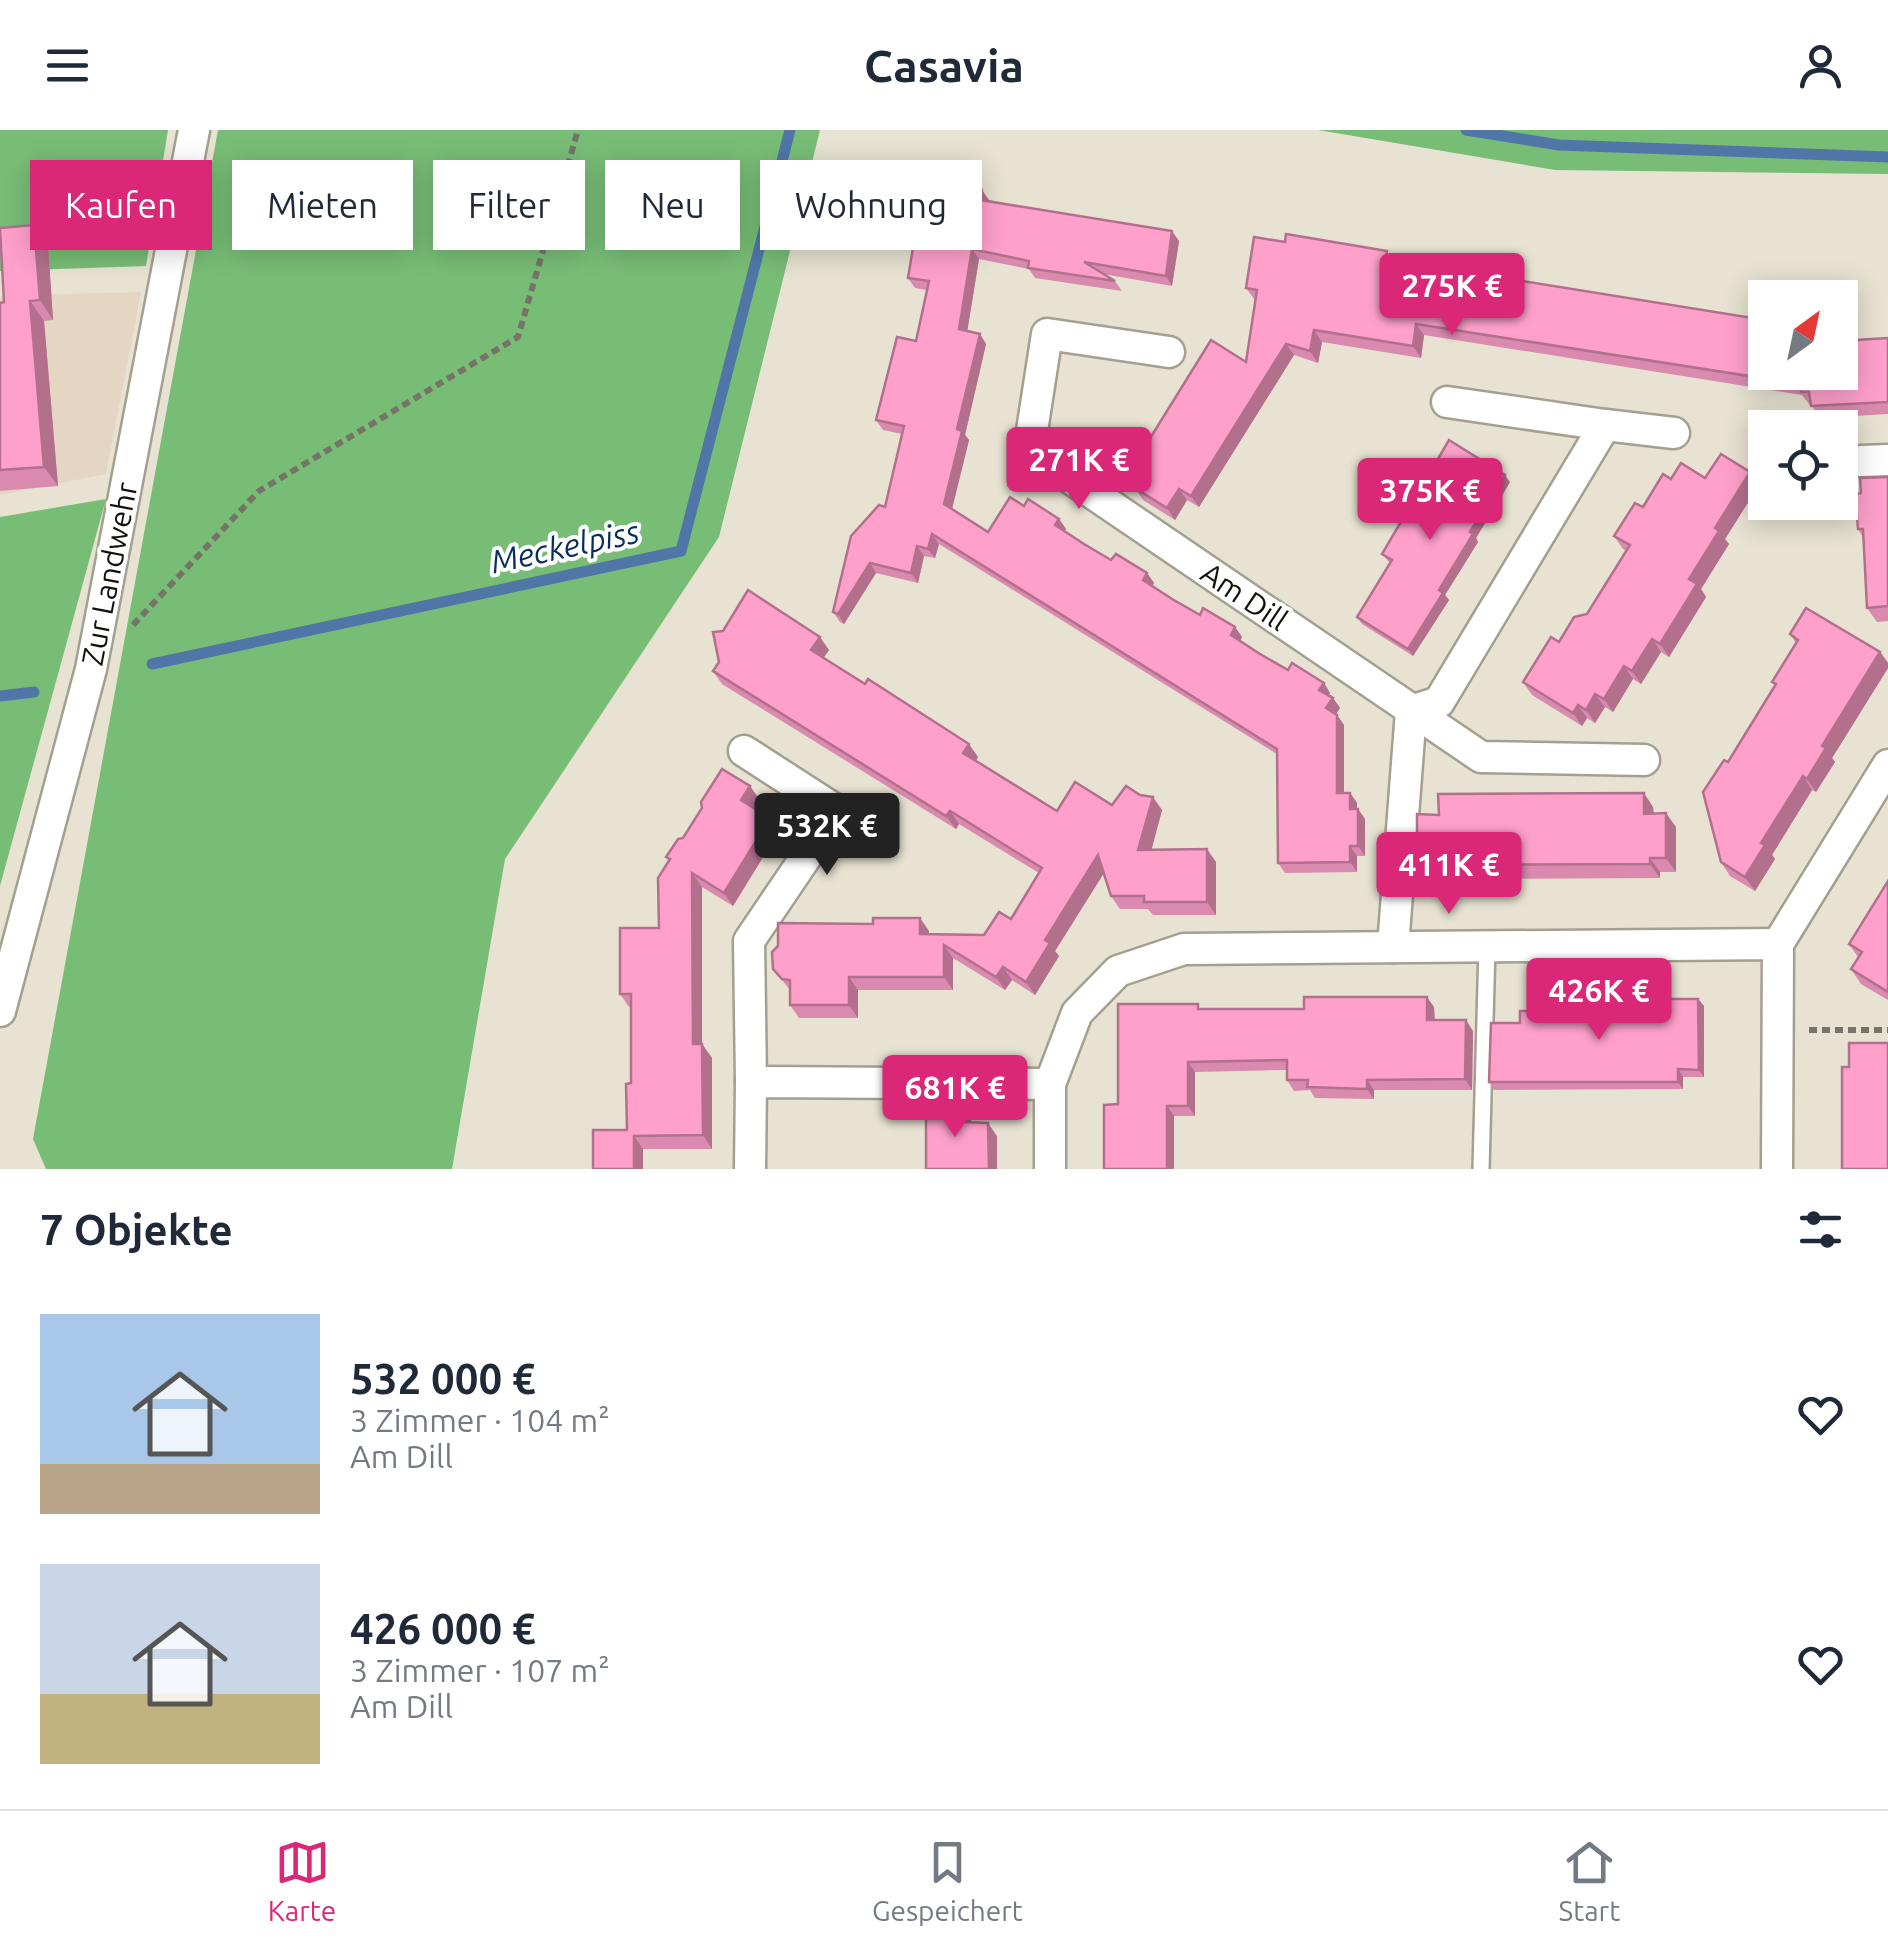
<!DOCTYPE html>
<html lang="de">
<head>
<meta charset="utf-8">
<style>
	body { margin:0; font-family:Ubuntu,sans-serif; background:#f2f2f3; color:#1f2937; height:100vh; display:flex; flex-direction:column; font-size:38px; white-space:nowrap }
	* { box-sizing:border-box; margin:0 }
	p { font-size:32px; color:#747a83 }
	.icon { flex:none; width:55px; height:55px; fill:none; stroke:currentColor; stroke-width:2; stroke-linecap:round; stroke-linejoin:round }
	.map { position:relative; height:1039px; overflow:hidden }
	.drawer { display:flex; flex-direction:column; background:#fff; flex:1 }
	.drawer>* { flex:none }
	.guide { position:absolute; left:30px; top:30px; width:1000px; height:90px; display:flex; gap:20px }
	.needle { width:65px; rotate:33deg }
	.fabs { position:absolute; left:1748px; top:150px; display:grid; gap:20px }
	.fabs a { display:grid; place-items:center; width:110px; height:110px; border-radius:0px; background:#fff; box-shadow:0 5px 25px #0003; font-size:50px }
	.price { position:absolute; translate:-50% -85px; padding:0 22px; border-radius:10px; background:#db2777; color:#fff; font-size:32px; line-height:65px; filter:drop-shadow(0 2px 5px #0008) }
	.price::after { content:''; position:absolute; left:50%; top:60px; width:30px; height:22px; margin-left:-15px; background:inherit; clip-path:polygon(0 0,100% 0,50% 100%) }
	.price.selected { background:#222; color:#fff }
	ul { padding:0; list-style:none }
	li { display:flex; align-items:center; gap:30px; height:250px; padding:0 40px }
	li span { display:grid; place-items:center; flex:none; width:280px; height:200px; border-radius:0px; color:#555 }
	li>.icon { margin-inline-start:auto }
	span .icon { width:120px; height:120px; fill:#fffc; stroke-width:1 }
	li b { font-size:42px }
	h2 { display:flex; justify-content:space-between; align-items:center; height:120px; padding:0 40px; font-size:42px }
	.tag { padding:0 35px; border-radius:0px; background:#fff; box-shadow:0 5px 25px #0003; font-size:35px; line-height:90px }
	.tag.selected { background:#db2777; color:#fff }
	header { display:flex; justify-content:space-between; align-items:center; height:130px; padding:0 40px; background:#fff; font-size:45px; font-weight:700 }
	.tab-bar { display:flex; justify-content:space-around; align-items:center; height:140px; border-top:2px solid #e0e1e3; background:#fff; font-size:28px; color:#747a83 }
	.tab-bar a { display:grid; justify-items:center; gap:5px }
	.tab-bar .selected { color:#db2777 }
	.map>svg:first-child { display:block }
</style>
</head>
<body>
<header><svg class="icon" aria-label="menu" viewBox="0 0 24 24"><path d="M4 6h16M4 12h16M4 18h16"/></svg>Casavia<svg class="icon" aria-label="person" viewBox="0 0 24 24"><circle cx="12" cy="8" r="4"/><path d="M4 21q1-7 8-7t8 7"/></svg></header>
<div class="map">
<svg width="1888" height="1039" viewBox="0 0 1888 1039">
	<rect width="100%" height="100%" fill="#e7e2d1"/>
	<path fill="#e5d6c3" d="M141,162L106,344L0,365V166Z"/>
	<g fill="#78bd76">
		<path d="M0,0H168L146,136L0,141Z"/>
		<path d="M218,0H820L719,407L505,729L452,1039H46L33,1009Z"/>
		<path d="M1318,0H1888V44L1555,40Z"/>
		<path d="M106,369L0,756V387Z"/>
	</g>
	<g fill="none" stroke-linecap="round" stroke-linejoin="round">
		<g stroke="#5076a8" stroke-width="11">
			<path d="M1466,0L1559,15L1888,27"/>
			<path d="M152,534L681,421L790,0"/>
			<path d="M0,566L34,562"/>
		</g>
		<g stroke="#a4a090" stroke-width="20">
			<path id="lane" d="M1481,1039L1487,816"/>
		</g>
		<g stroke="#a4a090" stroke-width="35">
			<g id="street">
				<path d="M1169,222L1047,204L1029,320L1481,627L1644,630"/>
				<path d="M1605,295L1674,303"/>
				<path d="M1861,331L1888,330"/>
				<path d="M744,621L837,681L749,811L751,952"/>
				<path d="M1778,814L1888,635"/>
				<path d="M1393,817L1411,581L1439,572L1605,295L1447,272"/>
				<path d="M0,881L91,539L194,0"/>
				<path d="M750,1039L751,952L1050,954"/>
				<path d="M1050,1039V954L1077,883L1118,841L1184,819L1778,814L1777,1039"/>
			</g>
		</g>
		<g stroke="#767368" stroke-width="6" stroke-dasharray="8 5" stroke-linecap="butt">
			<path d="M133,495L259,361L518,207L578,0"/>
			<path d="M1809,900H1888"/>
		</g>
		<use href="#lane" stroke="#fff" stroke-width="15"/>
		<use href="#street" stroke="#fff" stroke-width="30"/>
	</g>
	<g fill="#da8aae">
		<path d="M989,70L1179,111L1172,156L1103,144L1115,151L1122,161L1035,148L1029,139L979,129L967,201L980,204L986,214L965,305L969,310L952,379L988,402L1024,376L1059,389L1066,399L1064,401L1111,430L1147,443L1154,453L1152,456L1200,485L1235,497L1242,507L1240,511L1288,540L1324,553L1330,563L1328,566L1333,568L1340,578L1336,584L1344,595V663H1350L1357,673V679L1365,689V726H1357V742L1285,743L1278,733L1277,624L939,414L935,428L924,426L918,453L876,443L844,494L840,492L833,482L885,377L902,304L883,300L876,290L916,211L927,160L915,158L908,148Z"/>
		<path d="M34,95L48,115L53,190L44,191L58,356L0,361V173L4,172Z"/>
		<path d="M1394,130L1765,242L1888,208V284L1819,288L1811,274H1809L1802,265L1424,205L1421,228L1322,212L1318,233L1294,225L1199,377L1187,370L1175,390L1143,370L1135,358L1144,343L1136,331L1246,232L1255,170L1246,158Z"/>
		<path d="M1888,347V491L1877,492L1867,478L1863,407L1858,399L1861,363Z"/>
		<path d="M1705,348L1759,355L1725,409L1729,414L1701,459L1706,467L1669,527L1661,522L1641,554L1633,549L1613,582L1605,577L1595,593L1587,588L1582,596L1532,565L1523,552L1559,512L1587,484L1627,421L1623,419L1614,406L1643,377Z"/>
		<path d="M1510,352L1476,408L1478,412L1445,465L1449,470L1413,526L1362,494L1357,487L1390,433L1382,424Z"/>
		<path d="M1790,504L1880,522L1888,533V538L1832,628L1835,632L1816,662L1812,660L1772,725L1775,729L1755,761L1730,746L1721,732L1728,632L1775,556L1772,552L1796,513Z"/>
		<path d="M829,520L823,528L978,627L976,631L1057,681L1112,675L1162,680L1151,720L1216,732V785H1153L1148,779H1120L1111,766L1104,743L1055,821L1059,826L1035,865L1012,850L1005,860L953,828V860H858V888H799L790,875V860L773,839L929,801V805H984L1011,789L1039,743L959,694L956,699L722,554L713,541Z"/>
		<path d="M750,656L759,669L753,678L770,688L779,701L733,776L702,757V914L712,928V1019H643V1039H593L627,1000L631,953V877H629L620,864L659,798L669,731L666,727L683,708L702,678Z"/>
		<path d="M1653,677L1654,684L1676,697V742H1660V748L1443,749L1439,743H1427L1417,729Z"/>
		<path d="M1888,751V870L1861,854L1851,839L1858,827L1849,814Z"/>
		<path d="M1698,869L1704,876V947H1683V959L1494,960L1489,952L1520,893L1597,880Z"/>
		<path d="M1434,877L1435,890L1473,901L1472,960H1374V969L1315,968L1310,960L1294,961L1287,950V940L1195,942V986H1174L1118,974L1201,879Z"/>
	</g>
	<g fill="#b2708d">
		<path d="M982,60L989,70L987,79L980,70Z"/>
		<path d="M34,95L48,115L53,190L40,170Z"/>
		<path d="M1172,101L1179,111L1172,156L1166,146Z"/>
		<path d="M972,119L979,129L966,209L959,199Z"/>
		<path d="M30,171L44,191L58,356L44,337Z"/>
		<path d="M1416,194L1424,205L1421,228L1413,216Z"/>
		<path d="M1314,200L1322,212L1318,233L1310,221Z"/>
		<path d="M980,204L986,214L965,305L969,310L951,383L944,374L957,299Z"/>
		<path d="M1286,214L1294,225L1199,377L1191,366Z"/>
		<path d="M1750,342L1759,355L1725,409L1729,414L1701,459L1706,467L1669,527L1660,514L1715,398Z"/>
		<path d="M1505,345L1510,352L1476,408L1478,412L1445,465L1449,470L1413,526L1408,519L1470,402Z"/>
		<path d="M1179,359L1187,370L1175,390L1167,378Z"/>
		<path d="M1059,389L1066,399L1062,405L1055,395Z"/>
		<path d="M932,404L939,414L935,428L928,419Z"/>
		<path d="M917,416L924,426L918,453L911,443Z"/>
		<path d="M870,433L876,443L844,494L838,484Z"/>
		<path d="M1147,443L1154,453L1150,460L1143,450Z"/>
		<path d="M1235,497L1242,507L1238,515L1231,505Z"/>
		<path d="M820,507L829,520L820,533L811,520Z"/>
		<path d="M1652,509L1661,522L1641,554L1632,541Z"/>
		<path d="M1880,522L1888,533V538L1832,628L1835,632L1816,662L1807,649L1822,616Z"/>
		<path d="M1624,536L1633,549L1613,582L1604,569Z"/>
		<path d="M1324,553L1330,563L1326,570L1319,560Z"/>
		<path d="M1595,564L1605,577L1595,593L1586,580Z"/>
		<path d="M1333,568L1340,578L1333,588L1326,578Z"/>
		<path d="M1578,575L1587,588L1582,596L1573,583Z"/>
		<path d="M1337,585L1344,595V673L1337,663Z"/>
		<path d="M969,614L978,627L972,636L963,623Z"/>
		<path d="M1803,646L1812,660L1772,725L1775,729L1755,761L1745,747L1761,713Z"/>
		<path d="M750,656L759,669L750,683L741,670Z"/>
		<path d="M1350,663L1357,673V689L1350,679Z"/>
		<path d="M1644,663L1653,677L1654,698L1644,684Z"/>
		<path d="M1153,667L1162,680L1148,733L1138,720Z"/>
		<path d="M1358,679L1365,689V726L1358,716Z"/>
		<path d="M950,681L959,694L956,699L946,686Z"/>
		<path d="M1666,683L1676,697V742L1666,728Z"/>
		<path d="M770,688L779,701L733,776L724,763Z"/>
		<path d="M1350,716L1357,726V742L1350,732Z"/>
		<path d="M1207,719L1216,732V785L1207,772Z"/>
		<path d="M1098,725L1107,738L1055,821L1059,826L1035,865L1026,852L1045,810Z"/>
		<path d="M1650,728L1660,742V748L1650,734Z"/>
		<path d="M692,743L702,757V928L693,914Z"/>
		<path d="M920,788L929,801V817L920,804Z"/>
		<path d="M944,815L953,828V860L944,847Z"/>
		<path d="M1003,837L1012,850L1005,860L996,847Z"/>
		<path d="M849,847L858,860V888L849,875Z"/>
		<path d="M1427,867L1434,877L1435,900L1427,890Z"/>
		<path d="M1698,869L1704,876V947L1699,940Z"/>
		<path d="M1466,890L1473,901L1472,960L1465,949Z"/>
		<path d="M702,914L712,928V1019L703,1005Z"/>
		<path d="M1188,932L1195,942V986L1188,976Z"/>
		<path d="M1678,939L1683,947V959L1678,952Z"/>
		<path d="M1367,950L1374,960V969L1367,959Z"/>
		<path d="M962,975L971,987L972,1005L963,992Z"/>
		<path d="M1167,976L1174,986V1039H1167Z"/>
		<path d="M988,993L997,1006V1039H989Z"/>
		<path d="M634,1006L643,1019V1039H634Z"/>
	</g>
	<g fill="#fea0ca" stroke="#b2708d" stroke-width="2.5">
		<path d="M948,43L982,60L980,70L1172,101L1166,146L1084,132L1115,151L1028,138L1029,131L972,119L959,199L980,204L957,299L962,301L944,374L988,402L1010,367L1024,376L1028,369L1059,389L1055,395L1084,414L1111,430L1116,424L1147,443L1143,450L1172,469L1200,485L1203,478L1235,497L1231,505L1260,524L1288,540L1292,533L1324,553L1319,560L1333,568L1326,578L1337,585V663H1350V679H1358V716H1350V732L1278,733L1277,619L932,404L928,419L917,416L911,443L870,433L838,484L833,482L851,406L879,375L885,377L904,296L876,290L897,207L916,211L929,151L908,148L924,51L943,54Z"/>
		<path d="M34,95L40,170L30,171L44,337L0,340V173L4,172L0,98Z"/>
		<path d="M1286,104L1387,121L1385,129L1765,190V242H1840V211L1888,208V272L1811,276L1809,262H1801L1800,254L1416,194L1413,216L1314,200L1310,221L1286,214L1191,366L1179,359L1167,378L1135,358L1147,339L1136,331L1211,210L1246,232L1257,160L1246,158L1254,107L1285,112Z"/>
		<path d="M1449,310L1505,345L1470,402L1473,404L1439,460L1443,463L1408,519L1357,487L1392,430L1382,424Z"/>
		<path d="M1721,324L1750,342L1715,398L1719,401L1689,449L1697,454L1660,514L1652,509L1632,541L1624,536L1604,569L1595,564L1586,580L1578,575L1573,583L1523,552L1551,507L1559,512L1574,487L1587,484L1610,447L1630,415L1614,406L1635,373L1643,377L1663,344L1671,349L1681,333L1705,348Z"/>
		<path d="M1888,347V476L1867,478L1863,399H1858L1855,364L1861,363L1860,348Z"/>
		<path d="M748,460L820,507L811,520L865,554L868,549L969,614L963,623L1057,681L1075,652L1112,675L1126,656L1140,665L1153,667L1138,720L1207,719V772H1144V766H1111L1098,725L1045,810L1050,813L1026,852L1003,837L996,847L944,815V847H849V875H790V850L782,849L773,839L772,822L778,816V793L873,794V788H920V804L984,805L999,782L1011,789L1042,738L950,681L946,686L713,541L719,532L713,502L723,501Z"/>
		<path d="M1806,478L1880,522L1822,616L1826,618L1807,649L1803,646L1761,713L1765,715L1745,747L1721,732L1703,662L1724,630L1728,632L1776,554L1772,552L1798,510L1790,504Z"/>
		<path d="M722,639L750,656L741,670L770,688L724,763L692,743L693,914H702L703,1005L634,1006V1039H593V1000H627L626,954L631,953V864H620V798H659L658,748L670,729L666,727L678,709L683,708L702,678L701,672Z"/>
		<path d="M1644,663V684L1666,683V728H1650V734L1433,735V729H1417V684L1439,685L1438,664Z"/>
		<path d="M1888,751V862L1851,839L1862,822L1849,814Z"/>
		<path d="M1304,867H1427V890H1466L1465,949L1367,950V959L1307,957L1308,950H1287V930L1188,932V976H1167V1039H1104V975L1118,974V874H1198V879H1304Z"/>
		<path d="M1597,869H1698L1699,940L1678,939V952H1489L1491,893H1520V881L1597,880Z"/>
		<path d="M1849,913H1888V1039H1842V937H1849Z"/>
		<path d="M926,975H962L963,992L988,993L989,1039H926Z"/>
	</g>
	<g text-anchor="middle" stroke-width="8" stroke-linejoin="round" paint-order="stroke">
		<g font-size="30" fill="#11100a" stroke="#fff">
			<text transform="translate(110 444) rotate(-79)" y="10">Zur Landwehr</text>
			<text transform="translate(1244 467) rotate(34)" y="10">Am Dill</text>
		</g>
		<g font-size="32" font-style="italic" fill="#082e5b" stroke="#fff">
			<text transform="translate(565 417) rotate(-12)" y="11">Meckelpiss</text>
		</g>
	</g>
</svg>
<div class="fabs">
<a><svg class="needle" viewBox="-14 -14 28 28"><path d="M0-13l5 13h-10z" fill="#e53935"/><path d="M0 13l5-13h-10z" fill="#747a83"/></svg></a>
<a><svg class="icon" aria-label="locate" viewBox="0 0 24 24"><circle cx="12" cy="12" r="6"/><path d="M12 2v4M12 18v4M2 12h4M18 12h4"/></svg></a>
</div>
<b class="price" style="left:1452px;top:208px">275K €</b>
<b class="price" style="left:1079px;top:382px">271K €</b>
<b class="price" style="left:1430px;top:413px">375K €</b>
<b class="price selected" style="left:827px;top:748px">532K €</b>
<b class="price" style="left:1449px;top:787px">411K €</b>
<b class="price" style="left:1599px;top:913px">426K €</b>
<b class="price" style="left:955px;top:1010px">681K €</b>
<div class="guide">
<a class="tag selected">Kaufen</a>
<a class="tag">Mieten</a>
<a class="tag">Filter</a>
<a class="tag">Neu</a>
<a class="tag">Wohnung</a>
</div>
</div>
<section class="drawer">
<h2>7 Objekte<svg class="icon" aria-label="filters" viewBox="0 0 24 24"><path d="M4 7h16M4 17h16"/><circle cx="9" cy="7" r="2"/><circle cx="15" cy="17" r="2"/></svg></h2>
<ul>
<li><span style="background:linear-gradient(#a9c7e8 75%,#b9a48a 0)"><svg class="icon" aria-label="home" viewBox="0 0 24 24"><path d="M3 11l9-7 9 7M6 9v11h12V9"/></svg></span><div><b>532 000 €</b><p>3 Zimmer · 104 m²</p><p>Am Dill</p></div><svg class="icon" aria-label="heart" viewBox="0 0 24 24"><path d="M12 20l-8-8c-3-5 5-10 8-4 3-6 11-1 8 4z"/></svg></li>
<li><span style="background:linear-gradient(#c9d6e8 65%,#c2b280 0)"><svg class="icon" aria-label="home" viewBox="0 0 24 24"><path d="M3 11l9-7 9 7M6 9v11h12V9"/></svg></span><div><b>426 000 €</b><p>3 Zimmer · 107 m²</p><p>Am Dill</p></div><svg class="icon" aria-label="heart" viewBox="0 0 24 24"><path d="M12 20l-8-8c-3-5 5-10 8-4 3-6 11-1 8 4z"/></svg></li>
</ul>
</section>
<nav class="tab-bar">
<a class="selected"><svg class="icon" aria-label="map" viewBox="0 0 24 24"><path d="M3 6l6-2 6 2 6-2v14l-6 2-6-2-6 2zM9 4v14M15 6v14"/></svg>Karte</a>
<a><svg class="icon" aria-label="saved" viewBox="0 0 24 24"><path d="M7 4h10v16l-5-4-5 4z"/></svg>Gespeichert</a>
<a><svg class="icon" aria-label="home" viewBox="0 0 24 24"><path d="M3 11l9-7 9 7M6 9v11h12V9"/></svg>Start</a>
</nav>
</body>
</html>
